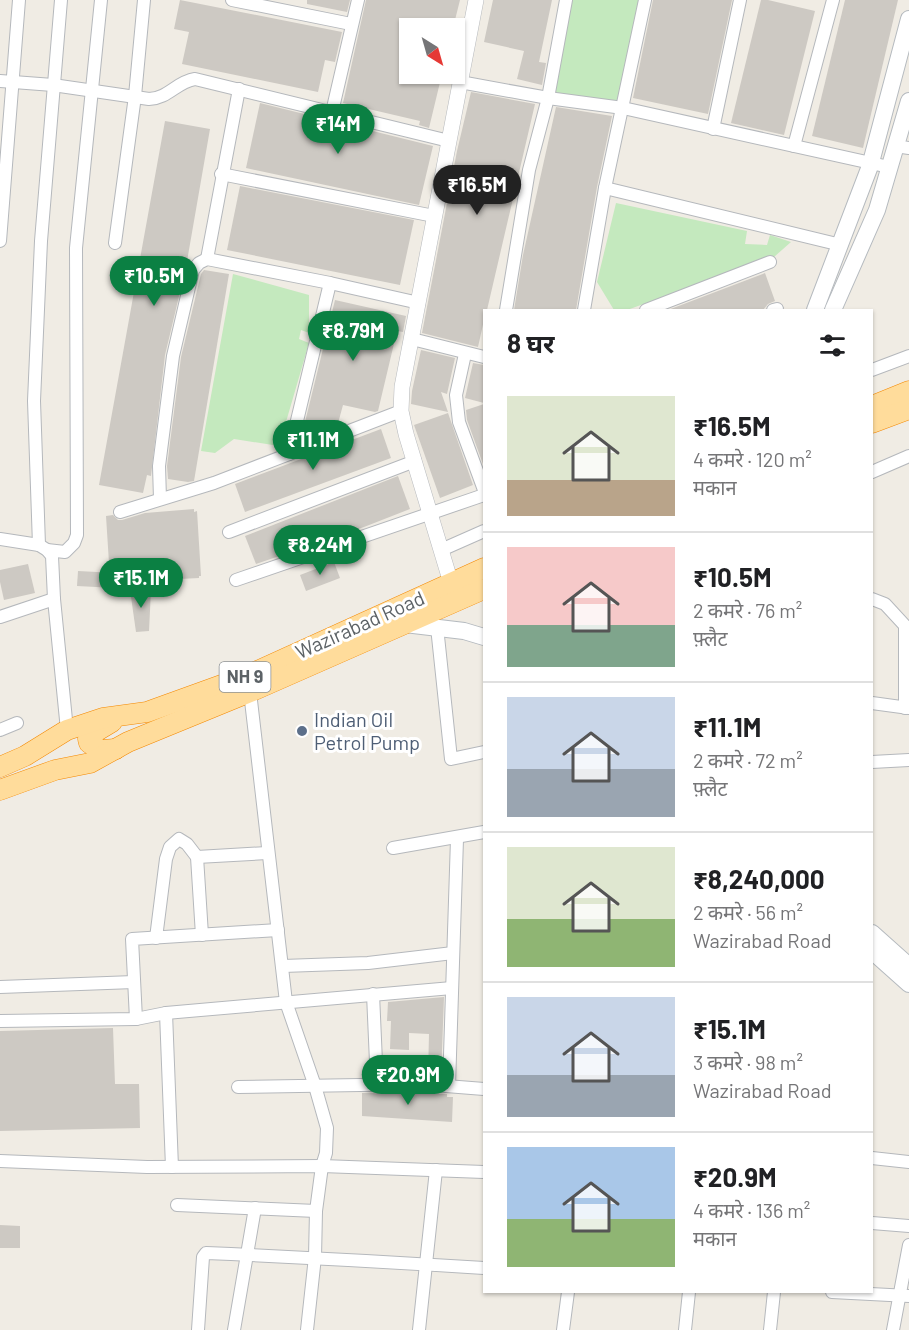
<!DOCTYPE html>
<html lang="hi">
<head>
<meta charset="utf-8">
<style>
	body { margin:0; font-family:Barlow,"Noto Sans Devanagari",sans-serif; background:#f6f6f6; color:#202124; height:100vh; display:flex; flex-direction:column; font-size:22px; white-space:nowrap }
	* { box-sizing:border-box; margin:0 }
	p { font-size:20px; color:#757577 }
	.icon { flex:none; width:33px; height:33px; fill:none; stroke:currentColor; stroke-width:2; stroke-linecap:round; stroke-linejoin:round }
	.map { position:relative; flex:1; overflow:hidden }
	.drawer { position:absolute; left:483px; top:309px; width:390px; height:984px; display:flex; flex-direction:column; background:#fff; border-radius:0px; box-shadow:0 2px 4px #0004 }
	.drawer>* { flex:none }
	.needle { width:39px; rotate:143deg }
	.fabs { position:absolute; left:399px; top:18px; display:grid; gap:12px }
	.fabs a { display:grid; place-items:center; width:66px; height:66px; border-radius:0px; background:#fff; box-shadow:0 2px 4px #0004; font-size:30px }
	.price { position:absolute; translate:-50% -51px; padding:0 14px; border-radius:21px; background:#0b8043; color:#fff; font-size:20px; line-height:39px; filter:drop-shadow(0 2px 3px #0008) }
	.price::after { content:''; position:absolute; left:50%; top:36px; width:18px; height:14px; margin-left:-9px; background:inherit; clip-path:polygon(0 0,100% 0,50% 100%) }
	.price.selected { background:#222; color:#fff }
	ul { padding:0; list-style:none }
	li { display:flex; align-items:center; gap:18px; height:150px; padding:0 24px }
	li+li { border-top:2px solid #e0e0e0 }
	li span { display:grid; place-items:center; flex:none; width:168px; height:120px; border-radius:0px; color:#555 }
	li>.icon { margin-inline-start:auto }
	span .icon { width:72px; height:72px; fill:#fffc; stroke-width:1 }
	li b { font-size:26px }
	h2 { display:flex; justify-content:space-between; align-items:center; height:72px; padding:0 24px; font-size:26px }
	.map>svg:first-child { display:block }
</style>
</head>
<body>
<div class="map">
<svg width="909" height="1330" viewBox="0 0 909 1330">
	<rect width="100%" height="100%" fill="#f0ece4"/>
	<g fill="#c4e9be">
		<path d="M570,0H642L622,106L551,96Z"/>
		<path d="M616,203L747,231L745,244L767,245L770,235L791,242L774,257L627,310H614L597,282Z"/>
		<path d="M233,274L309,295V333L301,330L299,339L309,343L279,446L234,439L215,453L201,451Z"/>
	</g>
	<g fill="#cdc9c3">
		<path d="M180,0L342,32L335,62L325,60L318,92L182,64L189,32L174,29Z"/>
		<path d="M307,0H350L347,12L307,4Z"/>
		<path d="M366,0H460L453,28H410V74H442L429,128L419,125L420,121L343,103Z"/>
		<path d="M493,0H552L539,62L546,63L542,85L517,79L524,51L484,42Z"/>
		<path d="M653,0H732L708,114L633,98Z"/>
		<path d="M761,0H768L815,11L784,135L731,123Z"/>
		<path d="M845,0H898L863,148L812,136Z"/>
		<path d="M471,92L535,104L487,310H484V320L478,347L422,333L457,151Z"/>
		<path d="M260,103L433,146L419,205L246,168Z"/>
		<path d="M556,107L612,116L597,187L576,310H514L523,255Z"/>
		<path d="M165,121L210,129L186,267L165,355L151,476L147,475L143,493L99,485Z"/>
		<path d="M240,186L414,220L400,285L227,250Z"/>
		<path d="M204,270L229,274L194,481L188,482L168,479L167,466L181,357L201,274Z"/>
		<path d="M765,273L775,301L768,304L763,310H668Z"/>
		<path d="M335,300L406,316L403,332L397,331L378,411L375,412L343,405L337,427L333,428L305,422Z"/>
		<path d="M421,350L455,358L447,394L441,392L448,412L411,404L412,391Z"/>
		<path d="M473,363L484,365V403L465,398Z"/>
		<path d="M484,404V467L467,420L466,410Z"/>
		<path d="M448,413L473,485L440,498L414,425Z"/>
		<path d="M381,429L391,458L245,512L235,484Z"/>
		<path d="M398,476L410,509L364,527L256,564L245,536Z"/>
		<path d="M194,509V512L197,511L201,576H199V578L161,580L160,559L109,563L106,516L113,515L118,520H122L145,513Z"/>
		<path d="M334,562L340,578L306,591L300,575Z"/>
		<path d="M28,564L35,593L4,600L0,582V570Z"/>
		<path d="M78,571L116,573L115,588L77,586Z"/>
		<path d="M144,588V591L151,590L149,631L136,632L130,590Z"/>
		<path d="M444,997L441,1077L428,1076L429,1034L409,1033V1050L390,1049L391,1021H387L388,1002Z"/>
		<path d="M113,1028L115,1084H139L140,1128L0,1131V1031Z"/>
		<path d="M362,1093L447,1094V1097H453L452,1122L362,1116Z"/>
		<path d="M0,1225L20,1226V1248H0Z"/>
	</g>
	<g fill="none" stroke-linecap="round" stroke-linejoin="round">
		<g stroke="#b5b8bc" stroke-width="14">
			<g id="minor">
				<path d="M232,0L351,24"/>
				<path d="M0,81L53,85L149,99C169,98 176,82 195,79L449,141"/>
				<path d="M460,82L548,98L623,108L889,167"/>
				<path d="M332,112L358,0"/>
				<path d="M713,129L740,0"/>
				<path d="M794,146L833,0"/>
				<path d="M895,146L909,148"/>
				<path d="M221,174L434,216"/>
				<path d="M605,188L841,245"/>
				<path d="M0,241L19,0"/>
				<path d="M115,243L135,96L144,0"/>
				<path d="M207,259L239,89"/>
				<path d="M506,310L529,170L548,98L566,0"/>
				<path d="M584,310L605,188L645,0"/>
				<path d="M646,310L770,262"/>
				<path d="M773,310L777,309"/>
				<path d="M412,339L484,357"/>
				<path d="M465,354L456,395L459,422L484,490"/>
				<path d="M872,370L909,356"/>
				<path d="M289,454L330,283"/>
				<path d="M872,472L909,456"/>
				<path d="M160,499L159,466L173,356L193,270L199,263L207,259L330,283L419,303"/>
				<path d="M120,512L214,483L401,411"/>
				<path d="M229,532L415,461"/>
				<path d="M0,539L39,545L47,550L52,556L54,599L67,730"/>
				<path d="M39,545L34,401L41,241L61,0"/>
				<path d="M47,550L65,552L74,543L77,535L76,248L101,0"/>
				<path d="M441,550L484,531"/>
				<path d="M236,580L484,495"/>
				<path d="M872,599L885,604L909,630"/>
				<path d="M0,617L54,599"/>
				<path d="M437,627L451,759L484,752"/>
				<path d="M905,627V708"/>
				<path d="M250,692L286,1002L315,1086L327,1128L326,1153L322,1166L316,1211L315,1257L307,1330"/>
				<path d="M872,703L909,708"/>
				<path d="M0,730L17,723"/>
				<path d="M872,762L909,760"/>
				<path d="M393,848L484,832"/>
				<path d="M197,857L267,853"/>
				<path d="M156,938L166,859L170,847L179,839L187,844L197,857L202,935"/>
				<path d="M283,966L368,963L453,953"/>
				<path d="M0,987L134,982"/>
				<path d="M373,994L377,1085"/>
				<path d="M166,1013L172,1167"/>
				<path d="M136,1019L132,939L278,930"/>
				<path d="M0,1021L136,1019L166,1013L452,988"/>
				<path d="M449,1086L457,839"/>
				<path d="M238,1087L421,1084L484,1089"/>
				<path d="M872,1158L909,1162"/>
				<path d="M0,1161L147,1167L322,1166L484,1172"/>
				<path d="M177,1205L316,1211"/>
				<path d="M872,1223L909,1226"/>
				<path d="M832,1292L909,1296"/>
				<path d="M198,1330L203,1257L206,1253C299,1257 392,1262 484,1268"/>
				<path d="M234,1330L255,1208"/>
				<path d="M419,1330L436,1170"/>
				<path d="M563,1330L568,1292"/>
				<path d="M685,1330L689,1292"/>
				<path d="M770,1330L774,1292"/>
				<path d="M893,1330L909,1245"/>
			</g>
		</g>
		<g stroke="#b5b8bc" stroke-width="16">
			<path id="tertiary" d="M451,583L406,434L401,411L402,387L476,0"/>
		</g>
		<g stroke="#b5babf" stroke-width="18">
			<g id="secondary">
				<path d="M815,310L870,166L909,19"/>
				<path d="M833,310L877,210L909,101"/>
				<path d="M405,624L464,631L484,637"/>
				<path d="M872,933L909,966"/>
				<path d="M872,951L909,984"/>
			</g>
		</g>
		<g stroke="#f48800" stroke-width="21">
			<g id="trunk">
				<path d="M872,406L909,391"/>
				<path d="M872,423L909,409"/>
				<path d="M112,722L92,734L88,739L89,743L100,750L116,749"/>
				<path d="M0,767L25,756L67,730L103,718L147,712L244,677L484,568"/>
				<path d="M0,790L55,770L90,763L128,742L250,692L484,589"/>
			</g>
		</g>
		<use href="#minor" stroke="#fff" stroke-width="12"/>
		<use href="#tertiary" stroke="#fff" stroke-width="15"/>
		<use href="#secondary" stroke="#fff" stroke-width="16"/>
		<use href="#trunk" stroke="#ffdc9b" stroke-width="20"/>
	</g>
	<circle fill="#5c6f8a" stroke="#fff" stroke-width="2" cx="302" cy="731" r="6"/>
	<g text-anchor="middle" stroke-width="6" stroke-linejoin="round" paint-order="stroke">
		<rect fill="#fff" stroke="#8d9194" stroke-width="1.5" x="219.5" y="662" width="51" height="30" rx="4.5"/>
		<g font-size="18" font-weight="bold" fill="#5c6266">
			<text x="245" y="683">NH 9</text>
		</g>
		<g font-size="20" fill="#5c6266" stroke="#fff">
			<text transform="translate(360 625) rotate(-24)" y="7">Wazirabad Road</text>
		</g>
		<g font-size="20" fill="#4e5e75" stroke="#fff" text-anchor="start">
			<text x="314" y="727">Indian Oil<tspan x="314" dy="23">Petrol Pump</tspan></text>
		</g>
	</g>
</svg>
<div class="fabs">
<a><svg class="needle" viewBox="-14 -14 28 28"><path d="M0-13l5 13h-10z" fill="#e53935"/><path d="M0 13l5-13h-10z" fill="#757577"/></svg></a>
</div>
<b class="price" style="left:338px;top:155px">₹14M</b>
<b class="price selected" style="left:477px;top:216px">₹16.5M</b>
<b class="price" style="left:154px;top:307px">₹10.5M</b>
<b class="price" style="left:353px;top:362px">₹8.79M</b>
<b class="price" style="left:313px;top:471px">₹11.1M</b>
<b class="price" style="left:320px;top:576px">₹8.24M</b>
<b class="price" style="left:141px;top:609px">₹15.1M</b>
<b class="price" style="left:408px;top:1106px">₹20.9M</b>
<section class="drawer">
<h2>8 घर<svg class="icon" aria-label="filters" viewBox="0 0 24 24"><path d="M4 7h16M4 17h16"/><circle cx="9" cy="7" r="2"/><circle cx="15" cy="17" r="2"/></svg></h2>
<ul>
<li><span style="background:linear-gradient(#dfe7d0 70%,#b9a48a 0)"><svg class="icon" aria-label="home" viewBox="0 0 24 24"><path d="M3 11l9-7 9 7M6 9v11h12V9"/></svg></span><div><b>₹16.5M</b><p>4 कमरे · 120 m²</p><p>मकान</p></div></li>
<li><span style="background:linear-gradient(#f6c9c9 65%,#7fa58c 0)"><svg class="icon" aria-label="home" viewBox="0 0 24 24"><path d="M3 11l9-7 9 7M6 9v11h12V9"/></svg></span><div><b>₹10.5M</b><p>2 कमरे · 76 m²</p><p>फ़्लैट</p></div></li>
<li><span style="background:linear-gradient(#c9d6e8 60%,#9aa5b1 0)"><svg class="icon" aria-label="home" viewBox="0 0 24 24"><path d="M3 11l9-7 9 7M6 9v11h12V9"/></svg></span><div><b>₹11.1M</b><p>2 कमरे · 72 m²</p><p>फ़्लैट</p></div></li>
<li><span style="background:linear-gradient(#dfe7d0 60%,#8fb573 0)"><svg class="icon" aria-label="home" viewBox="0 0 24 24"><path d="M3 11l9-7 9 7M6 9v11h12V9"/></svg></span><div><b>₹8,240,000</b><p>2 कमरे · 56 m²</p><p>Wazirabad Road</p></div></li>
<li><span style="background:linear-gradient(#c9d6e8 65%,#9aa5b1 0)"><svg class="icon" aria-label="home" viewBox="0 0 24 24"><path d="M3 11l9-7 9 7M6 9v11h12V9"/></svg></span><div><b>₹15.1M</b><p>3 कमरे · 98 m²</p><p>Wazirabad Road</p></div></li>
<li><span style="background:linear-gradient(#a9c7e8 60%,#8fb573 0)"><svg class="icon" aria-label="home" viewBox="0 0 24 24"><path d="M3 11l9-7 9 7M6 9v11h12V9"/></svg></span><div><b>₹20.9M</b><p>4 कमरे · 136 m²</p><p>मकान</p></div></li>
</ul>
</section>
</div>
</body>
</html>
